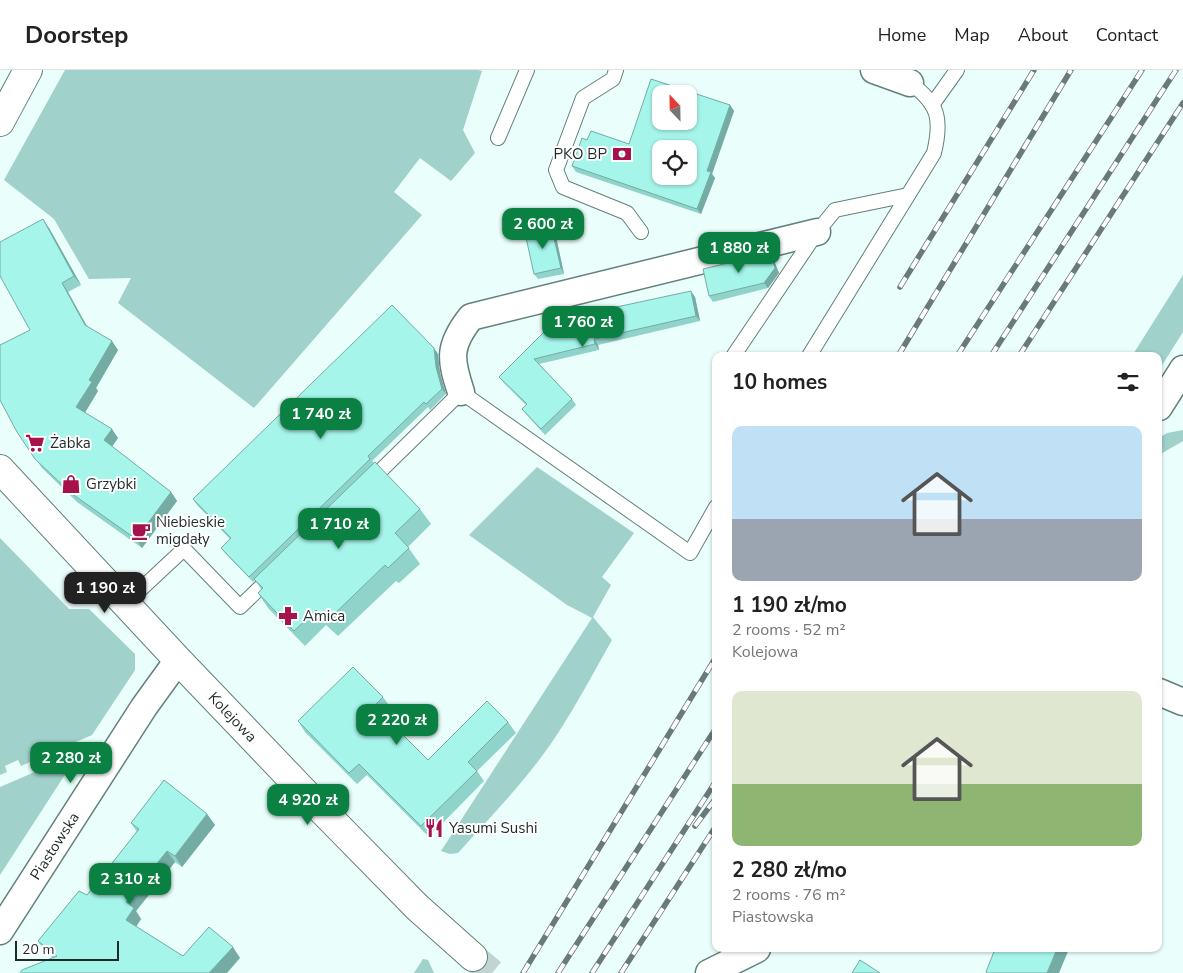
<!DOCTYPE html>
<html lang="en">
<head>
<meta charset="utf-8">
<style>
	body { margin:0; font-family:"Nunito Sans",sans-serif; background:#f6f6f6; color:#222; height:100vh; display:flex; flex-direction:column; font-size:19px; white-space:nowrap }
	* { box-sizing:border-box; margin:0 }
	p { font-size:16px; color:#767676 }
	.icon { flex:none; width:28px; height:28px; fill:none; stroke:currentColor; stroke-width:2; stroke-linecap:round; stroke-linejoin:round }
	.map { position:relative; flex:1; overflow:hidden }
	.panel { position:absolute; left:712px; top:282px; width:450px; height:600px; display:flex; flex-direction:column; background:#fff; border-radius:10px; box-shadow:0 1px 4px #0004 }
	.panel>* { flex:none }
	.needle { width:32px; rotate:338deg }
	.fabs { position:absolute; left:652px; top:15px; display:grid; gap:10px }
	.fabs a { display:grid; place-items:center; width:45px; height:45px; border-radius:10px; background:#fff; box-shadow:0 1px 4px #0004; font-size:25px }
	.scale { position:absolute; left:15px; bottom:12px; width:104px; box-sizing:border-box; padding-left:5px; border:2px solid #1e2b29; border-top:0; font-size:14px; line-height:18px; white-space:nowrap; color:#1e2b29; -webkit-text-stroke:4px #fff; paint-order:stroke }
	.price { position:absolute; translate:-50% -42px; padding:0 11px; border-radius:10px; background:#0b8043; color:#fff; font-size:16px; line-height:32px; filter:drop-shadow(0 1px 2px #0008) }
	.price::after { content:''; position:absolute; left:50%; top:30px; width:15px; height:11px; margin-left:-8px; background:inherit; clip-path:polygon(0 0,100% 0,50% 100%) }
	.price.current { background:#222; color:#fff }
	ul { padding:0; list-style:none }
	li { display:grid; align-content:center; gap:10px; height:265px; padding:0 20px }
	li span { display:grid; place-items:center; height:155px; border-radius:10px; color:#555 }
	li>.icon { margin-inline-start:auto }
	span .icon { width:90px; height:90px; fill:#fffc; stroke-width:1 }
	li b { font-size:21px }
	h2 { display:flex; justify-content:space-between; align-items:center; height:60px; padding:0 20px; font-size:21px }
	header { display:flex; align-items:center; gap:30px; box-sizing:border-box; height:70px; padding:0 25px; background:#fff; border-bottom:1px solid #e0e0e0 }
	header strong { font-size:24px }
	nav { display:flex; gap:28px; margin-inline-start:auto; font-size:18px }
	.map>svg:first-child { display:block }
</style>
</head>
<body>
<header>
<strong>Doorstep</strong>
<nav><a>Home</a><a>Map</a><a>About</a><a>Contact</a></nav>
</header>
<div class="map">
<svg width="1183" height="903" viewBox="0 0 1183 903">
	<rect width="100%" height="100%" fill="#eafefb"/>
	<g fill="#a0d1ca">
		<path d="M65,0H478L482,1L463,60L475,83L451,111L420,88L394,122L422,145L254,338L118,233L131,208L89,209L54,149L4,110Z"/>
		<path d="M1183,205V262L1159,300V286H1132Z"/>
		<path d="M1183,360V371L1159,385V368L1167,363Z"/>
		<path d="M537,397L634,463L602,507L611,515L593,547L612,570C592,605 573,642 550,675C523,714 489,748 458,783L450,784L441,781L592,548L567,535L469,465Z"/>
		<path d="M0,468L69,539H89L135,584V600L92,665L21,696L18,690L5,696L7,702L0,705Z"/>
		<path d="M79,683L0,805V717Z"/>
		<path d="M423,889L428,890L434,903H414Z"/>
	</g>
	<g fill="none" stroke-linecap="round" stroke-linejoin="round">
		<path stroke="#c1d4d1" stroke-width="28" stroke-dasharray="28 14" stroke-linecap="butt" d="M473,887L492,903"/>
		<g stroke="#62817d" stroke-width="16">
			<g id="lane">
				<path d="M616,0L613,9L583,28L556,100L563,117L627,143L641,162"/>
				<path d="M932,35L957,0"/>
				<path d="M498,68L527,0"/>
				<path d="M734,285L817,162L835,140L908,125"/>
				<path d="M809,286L934,83C942,49 939,34 910,13"/>
				<path d="M369,412L461,322L690,483L716,437"/>
				<path d="M125,534L184,479L240,537L273,505"/>
			</g>
		</g>
		<g stroke="#62817d" stroke-width="29">
			<g id="street">
				<path d="M874,0L910,13"/>
				<path d="M461,322C450,289 448,276 471,247L817,162"/>
				<path d="M1159,337L1183,299"/>
				<path d="M1159,622L1183,632"/>
				<path id="s1" d="M0,861L144,637L178,590"/>
				<path d="M709,903L757,879"/>
			</g>
		</g>
		<g stroke="#62817d" stroke-width="30">
			<g id="secondary">
				<path d="M0,52L28,0"/>
				<path id="s2" d="M0,399L178,590L309,727L417,837L473,887"/>
			</g>
		</g>
		<use href="#lane" stroke="#fff" stroke-width="14"/>
		<use href="#street" stroke="#fff" stroke-width="26"/>
		<use href="#secondary" stroke="#fff" stroke-width="28"/>
		<g stroke="#6a7a78" stroke-width="5.5">
			<g id="rail">
				<path d="M900,217L1034,0"/>
				<path d="M898,286L1071,0"/>
				<path d="M957,286L1142,0"/>
				<path d="M991,286L1176,0"/>
				<path d="M1019,286L1183,33"/>
				<path d="M695,756L716,728"/>
				<path d="M523,903L716,587"/>
				<path d="M558,903L716,658"/>
				<path d="M592,903L716,711"/>
				<path d="M621,903L716,756"/>
			</g>
		</g>
		<use href="#rail" stroke="#fff" stroke-width="4" stroke-dasharray="11" stroke-linecap="butt"/>
	</g>
	<g fill="#8fd3ca">
		<path d="M730,35L734,41L712,104L715,108L701,144L576,102L572,96L587,70L629,74Z"/>
		<path d="M49,158L81,215L68,222L87,256L118,280L96,318L98,321L85,342L118,368L112,377L171,422L177,431L142,478L77,432L42,398L17,362L30,260Z"/>
		<path d="M555,162L564,204L538,209L534,204Z"/>
		<path d="M770,183L773,188L779,203L768,218L713,232L709,226Z"/>
		<path d="M695,227L700,251L598,275L599,280L539,294L572,329L576,335L545,365L526,344L522,339L526,335L503,312L499,307L556,250Z"/>
		<path d="M438,284L440,303L446,324L430,340L428,337L372,391L420,439L431,454L408,477L420,494L399,513L396,511L338,566L326,555L305,576L268,538L258,523L261,519L255,510L253,512L225,483L221,478L230,469L197,435L193,429Z"/>
		<path d="M383,627L391,638L383,645L428,690L508,652L516,663L477,701L484,711L429,767L367,705L357,714L305,662L298,651Z"/>
		<path d="M207,744L215,755L182,797L175,792L136,841L141,849L136,857L183,886L240,888L52,887L45,882L38,871L87,825L137,762L131,753Z"/>
	</g>
	<g fill="#74aca4">
		<path d="M730,35L734,41L712,104L715,108L701,144L697,139L707,101Z"/>
		<path d="M43,149L49,158L81,215L74,206Z"/>
		<path d="M551,156L555,162L564,204L561,198Z"/>
		<path d="M770,183L773,188L779,203L768,218L764,213Z"/>
		<path d="M62,213L68,222L91,264L85,255Z"/>
		<path d="M691,221L695,227L700,251L696,246Z"/>
		<path d="M594,269L598,275L599,280L595,274Z"/>
		<path d="M112,271L118,280L96,318L98,321L83,346L76,337L89,310Z"/>
		<path d="M434,278L438,284L440,303L446,324L442,319L436,297Z"/>
		<path d="M112,359L118,368L110,379L104,370Z"/>
		<path d="M171,422L177,431L142,478L136,469Z"/>
		<path d="M207,744L215,755L182,797L175,786Z"/>
		<path d="M167,781L175,792L136,841L141,849L133,861L126,850V832Z"/>
		<path d="M233,877L240,888L227,903H209Z"/>
		<path d="M1057,879H1069L1059,903H1047Z"/>
	</g>
	<g fill="#a6f5eb" stroke="#74aca4" fill-rule="evenodd">
		<path d="M651,9L730,35L707,101L711,102L697,139L572,96L582,68L587,70L591,61L629,74ZM661,24H689V51H661ZM661,79H689V106H661Z"/>
		<path d="M43,149L74,206L62,213L85,255L112,271L89,310L92,312L76,337L112,359L104,370L171,422L136,469L71,423L35,389L17,362L0,330V275L30,260L0,206V172Z"/>
		<path d="M551,156L561,198L534,204L525,163Z"/>
		<path d="M770,183L775,198L764,213L709,226L703,199Z"/>
		<path d="M691,221L696,246L594,269L595,274L534,289L572,329L541,359L522,339L527,334L499,307L556,250Z"/>
		<path d="M392,235L434,278L436,297L442,319L426,334L424,332L368,386L370,389L249,507L221,478L231,468L193,429Z"/>
		<path d="M375,392L420,439L395,463L409,478L388,498L385,495L327,551L316,540L294,561L258,523L263,518L254,509Z"/>
		<path d="M353,597L383,627L374,636L428,690L487,631L508,652L468,692L477,701L421,756L359,694L349,703L298,651Z"/>
		<path d="M164,710L207,744L175,786L167,781L126,832L134,838L126,850L183,886L209,857L233,877L209,903H20L22,900L57,886L38,871L79,821L87,825L139,759L131,753Z"/>
		<path d="M995,879H1057L1047,903H987L986,902Z"/>
		<path d="M860,890L880,903H852Z"/>
	</g>
	<defs>
		<g id="bank-bare" transform="scale(1.5)"><path d="M-6-4H6V4H-6ZM0-2.3a2.3 2.3 0 1 0 0 4.6a2.3 2.3 0 1 0 0-4.6Z" fill="#a6124c" stroke="#fff" stroke-width="2.5" paint-order="stroke"/></g>
		<g id="supermarket-bare" transform="scale(1.5)"><path d="M-6-5.5h2.5l.6 2H6L4.5 2H-2.5L-4.4-4H-6ZM-1.5 3.2a1.3 1.3 0 1 0 .1 0ZM3 3.2a1.3 1.3 0 1 0 .1 0Z" fill="#a6124c" stroke="#fff" stroke-width="2.5" paint-order="stroke"/></g>
		<g id="shop-bare" transform="scale(1.5)"><path d="M-5-2.5h2.3a2.7 3.5 0 0 1 5.4 0H5L5.5 6h-11ZM-1.5-2.5h3a1.5 2.3 0 0 0-3 0Z" fill="#a6124c" stroke="#fff" stroke-width="2.5" paint-order="stroke"/></g>
		<g id="cafe-bare" transform="scale(1.5)"><path d="M-5.5-4.5H6V0H3Q3 3.5 0 3.5H-2.5Q-5.5 3.5-5.5 0ZM3-3.2v2h1.7v-2ZM-6 4.5H4V6H-6Z" fill="#a6124c" stroke="#fff" stroke-width="2.5" paint-order="stroke"/></g>
		<g id="pharmacy-bare" transform="scale(1.5)"><path d="M-2-6h4v4h4v4h-4v4h-4v-4h-4v-4h4Z" fill="#a6124c" stroke="#fff" stroke-width="2.5" paint-order="stroke"/></g>
		<g id="restaurant-bare" transform="scale(1.5)"><path d="M-5-6h1v4h1v-4h1v4h1v-4h1v5L-1.5 .5V6h-2V.5L-5-1ZM5-6V6H3V1.5H1.5Q1.5-4 5-6Z" fill="#a6124c" stroke="#fff" stroke-width="2.5" paint-order="stroke"/></g>
	</defs>
	<g fill-rule="evenodd">
		<use href="#bank-bare" x="622" y="84"/>
		<use href="#supermarket-bare" x="35" y="373"/>
		<use href="#shop-bare" x="71" y="414"/>
		<use href="#cafe-bare" x="141" y="461"/>
		<use href="#pharmacy-bare" x="288" y="546"/>
		<use href="#restaurant-bare" x="434" y="758"/>
	</g>
	<g text-anchor="middle" stroke-width="4" stroke-linejoin="round" paint-order="stroke">
		<g font-size="15" fill="#1e2b29" stroke="#fff" text-anchor="start">
			<text x="607" y="89" text-anchor="end">PKO BP</text>
			<text x="50" y="378">Żabka</text>
			<text x="86" y="419">Grzybki</text>
			<text x="156" y="457">Niebieskie<tspan x="156" dy="17">migdały</tspan></text>
			<text x="303" y="551">Amica</text>
			<text x="449" y="763">Yasumi Sushi</text>
		</g>
		<g font-size="15" fill="#1e2b29" stroke="#fff">
			<text dy="5" stroke="none"><textPath href="#s2" startOffset="340">Kolejowa</textPath></text>
			<text dy="5" stroke="none"><textPath href="#s1" startOffset="101">Piastowska</textPath></text>
		</g>
	</g>
</svg>
<div class="fabs">
<a><svg class="needle" viewBox="-14 -14 28 28"><path d="M0-13l5 13h-10z" fill="#e53935"/><path d="M0 13l5-13h-10z" fill="#767676"/></svg></a>
<a><svg class="icon" aria-label="locate" viewBox="0 0 24 24"><circle cx="12" cy="12" r="6"/><path d="M12 2v4M12 18v4M2 12h4M18 12h4"/></svg></a>
</div>
<div class="scale">20 m</div>
<b class="price" style="left:543px;top:180px">2 600 zł</b>
<b class="price" style="left:739px;top:204px">1 880 zł</b>
<b class="price" style="left:583px;top:278px">1 760 zł</b>
<b class="price" style="left:321px;top:370px">1 740 zł</b>
<b class="price" style="left:339px;top:480px">1 710 zł</b>
<b class="price current" style="left:105px;top:544px">1 190 zł</b>
<b class="price" style="left:397px;top:676px">2 220 zł</b>
<b class="price" style="left:71px;top:714px">2 280 zł</b>
<b class="price" style="left:308px;top:756px">4 920 zł</b>
<b class="price" style="left:130px;top:835px">2 310 zł</b>
<section class="panel">
<h2>10 homes<svg class="icon" aria-label="filters" viewBox="0 0 24 24"><path d="M4 7h16M4 17h16"/><circle cx="9" cy="7" r="2"/><circle cx="15" cy="17" r="2"/></svg></h2>
<ul>
<li><span style="background:linear-gradient(#bfe0f5 60%,#9aa5b1 0)"><svg class="icon" aria-label="home" viewBox="0 0 24 24"><path d="M3 11l9-7 9 7M6 9v11h12V9"/></svg></span><div><b>1 190 zł/mo</b><p>2 rooms · 52 m²</p><p>Kolejowa</p></div></li>
<li><span style="background:linear-gradient(#dfe7d0 60%,#8fb573 0)"><svg class="icon" aria-label="home" viewBox="0 0 24 24"><path d="M3 11l9-7 9 7M6 9v11h12V9"/></svg></span><div><b>2 280 zł/mo</b><p>2 rooms · 76 m²</p><p>Piastowska</p></div></li>
</ul>
</section>
</div>
</body>
</html>
